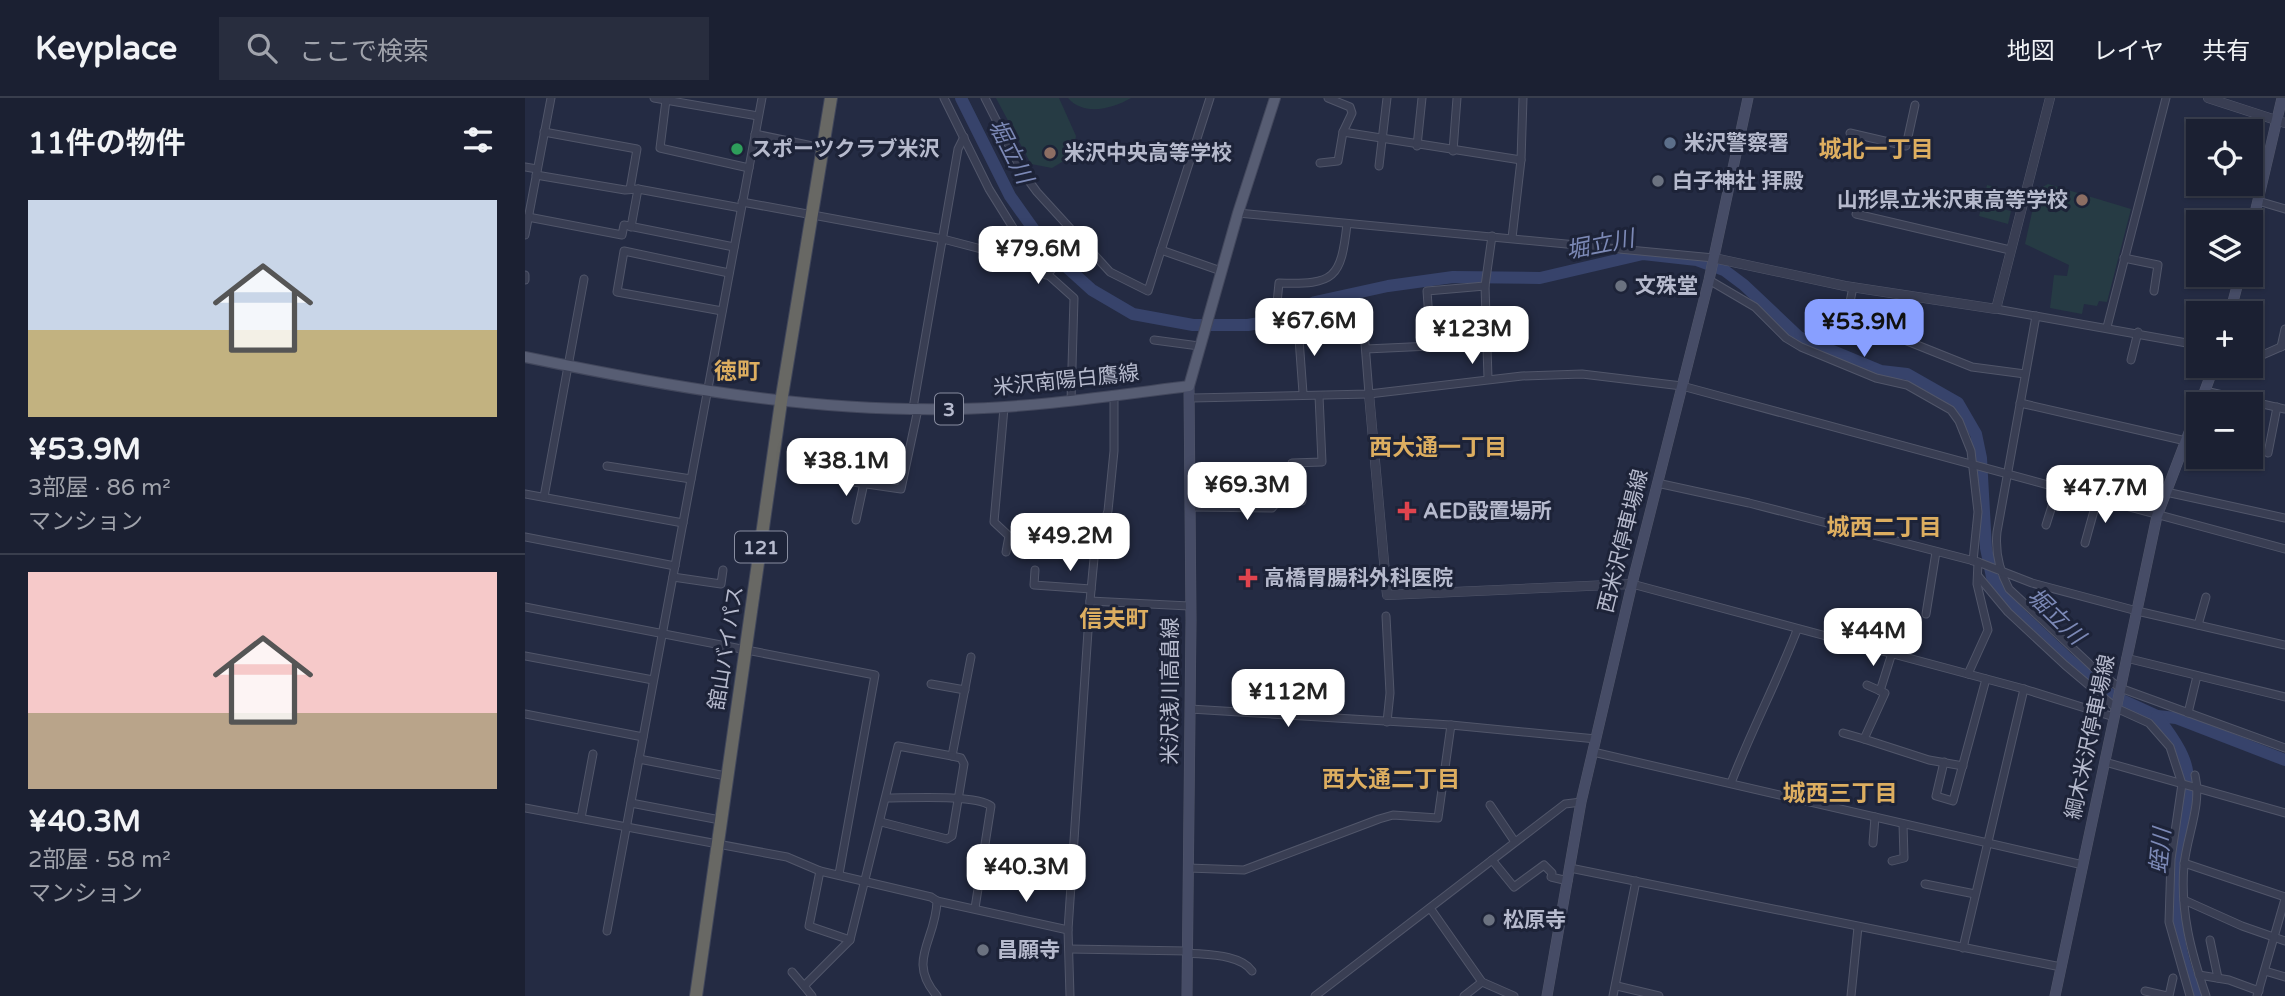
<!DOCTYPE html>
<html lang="ja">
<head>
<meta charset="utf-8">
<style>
	body { margin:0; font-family:"Varela Round","Noto Sans JP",sans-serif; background:#282d3e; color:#f1f3f6; height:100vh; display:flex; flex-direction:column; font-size:26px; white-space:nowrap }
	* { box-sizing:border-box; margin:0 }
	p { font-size:23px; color:#a0a3ac }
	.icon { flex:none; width:38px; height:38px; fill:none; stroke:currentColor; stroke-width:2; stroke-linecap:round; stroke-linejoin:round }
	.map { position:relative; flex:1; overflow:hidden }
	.sheet { display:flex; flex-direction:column; background:#1b2032; width:525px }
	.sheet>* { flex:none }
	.fabs { position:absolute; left:1661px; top:21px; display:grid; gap:14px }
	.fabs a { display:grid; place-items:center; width:77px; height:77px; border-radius:0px; background:#1b2032; box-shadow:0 2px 5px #0004,0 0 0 2px #393e4d; font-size:35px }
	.price { position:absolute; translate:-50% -60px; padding:0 16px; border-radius:14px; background:#fff; color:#222; font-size:23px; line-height:46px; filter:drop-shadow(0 2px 4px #0008) }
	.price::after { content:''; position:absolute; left:50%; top:42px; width:21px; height:16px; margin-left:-10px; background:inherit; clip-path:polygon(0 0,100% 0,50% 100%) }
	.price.selected { background:#889fff; color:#111 }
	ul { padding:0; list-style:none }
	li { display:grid; align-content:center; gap:14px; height:371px; padding:0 28px }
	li+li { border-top:2px solid #393e4d }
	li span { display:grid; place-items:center; height:217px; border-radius:0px; color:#555 }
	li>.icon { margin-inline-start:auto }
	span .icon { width:126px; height:126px; fill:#fffc; stroke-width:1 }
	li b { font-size:30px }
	h2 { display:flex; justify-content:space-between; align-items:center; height:84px; padding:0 28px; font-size:30px }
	header { display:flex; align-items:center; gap:42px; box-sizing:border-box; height:98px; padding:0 35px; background:#1b2032; border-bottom:2px solid #393e4d }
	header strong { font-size:33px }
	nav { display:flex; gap:38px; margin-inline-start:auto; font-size:24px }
	.search { width:490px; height:63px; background:#282d3e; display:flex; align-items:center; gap:18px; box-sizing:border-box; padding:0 24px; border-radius:0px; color:#a0a3ac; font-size:26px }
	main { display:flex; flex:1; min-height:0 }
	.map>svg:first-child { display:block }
</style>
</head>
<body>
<header>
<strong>Keyplace</strong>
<div class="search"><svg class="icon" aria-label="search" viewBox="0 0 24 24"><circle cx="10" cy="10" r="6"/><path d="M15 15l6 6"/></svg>ここで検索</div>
<nav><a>地図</a><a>レイヤ</a><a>共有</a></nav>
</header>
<main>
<section class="sheet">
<h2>11件の物件<svg class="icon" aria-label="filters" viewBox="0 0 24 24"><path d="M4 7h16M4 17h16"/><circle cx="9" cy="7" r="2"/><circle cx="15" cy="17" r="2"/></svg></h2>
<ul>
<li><span style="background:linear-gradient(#c9d6e8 60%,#c2b280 0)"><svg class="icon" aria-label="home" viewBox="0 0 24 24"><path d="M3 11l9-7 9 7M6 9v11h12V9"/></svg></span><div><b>¥53.9M</b><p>3部屋 · 86 m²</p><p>マンション</p></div></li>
<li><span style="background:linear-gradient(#f6c9c9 65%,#b9a48a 0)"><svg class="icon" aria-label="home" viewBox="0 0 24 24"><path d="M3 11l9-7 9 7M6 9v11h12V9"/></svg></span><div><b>¥40.3M</b><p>2部屋 · 58 m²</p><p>マンション</p></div></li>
</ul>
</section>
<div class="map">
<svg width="1760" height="898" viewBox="0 0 1760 898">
	<rect width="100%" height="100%" fill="#242b43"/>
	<g fill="#263b44">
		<path d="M471,0H534L551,38L547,58L527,70L506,66Z"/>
		<path d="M543,0H606C589,10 559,19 543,0Z"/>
		<path d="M1523,86L1606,111L1582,204L1574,203L1572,208L1559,206L1557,216L1525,210L1529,177L1542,178L1544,167L1500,146L1512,92Z"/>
		<path d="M1462,87L1491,94L1487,107L1459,100Z"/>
		<path d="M1457,106L1486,113L1483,126L1454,118Z"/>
	</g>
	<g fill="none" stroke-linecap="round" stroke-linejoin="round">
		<g stroke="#37436b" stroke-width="12">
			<path d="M436,0L485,98L524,153L567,192L608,216L668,227H723L752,222L790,204L863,188L928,179L1015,180L1118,156L1172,162L1199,172L1219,187L1274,239L1356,273L1382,276L1433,305L1451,336L1456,360L1461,450L1467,479L1492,513L1540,558L1585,596L1599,603L1632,618L1651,620L1760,662"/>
			<path d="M1632,618C1641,631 1652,644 1658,659C1670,687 1658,715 1654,744C1648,793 1648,853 1673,898"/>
		</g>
		<g stroke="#51566a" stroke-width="9">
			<g id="minor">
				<path d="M129,0L233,18"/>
				<path d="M419,0L464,91L510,165L549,200L546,303"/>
				<path d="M460,0L498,75L512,94L585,174L623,193L685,0"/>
				<path d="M141,2L135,50L224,70"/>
				<path d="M19,34L112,51L105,91"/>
				<path d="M818,34L996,62"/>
				<path d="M1325,35L1381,48L1390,7"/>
				<path d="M230,36L297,50"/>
				<path d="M892,48L897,0"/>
				<path d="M928,53L932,0"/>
				<path d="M795,65L813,63L818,34L827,15L825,9L803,0"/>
				<path d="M854,68L862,0"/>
				<path d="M1726,68L1740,71"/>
				<path d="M0,69L12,71"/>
				<path d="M11,77L100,92L113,91L216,110"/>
				<path d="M1733,103L1760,111"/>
				<path d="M217,104L418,141L510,165"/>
				<path d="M713,115L1189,160"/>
				<path d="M1331,116L1485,152"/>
				<path d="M3,119L97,137L99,127L209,149"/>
				<path d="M106,129L113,91"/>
				<path d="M0,137L26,0"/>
				<path d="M987,140L996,62L998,0"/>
				<path d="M636,152L696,173"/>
				<path d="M1599,160L1633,167L1629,193"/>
				<path d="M0,177V182"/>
				<path d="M521,177L555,144"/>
				<path d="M1184,182L1230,209L1261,240L1276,249L1351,280L1382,287L1426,312L1434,323L1446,353L1453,414L1448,463"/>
				<path d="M1328,189L1320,229L1377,241L1447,269L1500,276"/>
				<path d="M752,205L754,185C810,187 816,180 822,126"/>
				<path d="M1471,211L1673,247"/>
				<path d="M197,213L92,194L99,153L204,175"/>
				<path d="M1511,218L1472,434C1470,453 1475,474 1484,491L1570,571L1595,590L1760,650"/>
				<path d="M773,227L778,295"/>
				<path d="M1582,229L1641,0"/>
				<path d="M839,233L844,296"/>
				<path d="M629,242L674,248"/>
				<path d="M1756,249L1760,231"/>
				<path d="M841,251L906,248L902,193L960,188"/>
				<path d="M1726,257L1733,259L1760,247"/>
				<path d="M1606,262L1613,234"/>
				<path d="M963,280L960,188L967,138"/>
				<path d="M1680,293L1760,311"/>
				<path d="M667,300L844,296L997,278L1057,276L1157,288L1760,451"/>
				<path d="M1495,305L1661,343"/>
				<path d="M388,310L433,51L439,39"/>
				<path d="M479,310L469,424L484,438L481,454"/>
				<path d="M1743,355L1752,309"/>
				<path d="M767,365L797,364L794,298"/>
				<path d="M82,368L166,381"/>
				<path d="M321,383L376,391L393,311"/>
				<path d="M1132,385L1224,405L1453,464L1507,485L1612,513L1760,547"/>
				<path d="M1641,394L1760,420"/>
				<path d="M0,396L158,425"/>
				<path d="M19,399L59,181"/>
				<path d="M666,409L747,410L753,403H777"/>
				<path d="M331,422L339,385"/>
				<path d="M1521,427L1532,392"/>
				<path d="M0,439L150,468"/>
				<path d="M1560,445L1572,402"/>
				<path d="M541,451L569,452"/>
				<path d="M510,472L509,487L566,491"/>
				<path d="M1453,478L1483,514L1540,567L1591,610L1624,625L1645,649L1657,686L1646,761L1644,824L1665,898"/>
				<path d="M148,479L196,486L198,472"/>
				<path d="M1107,486L1499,591L1589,619"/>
				<path d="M565,503L664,508"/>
				<path d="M0,509L350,577L314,776"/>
				<path d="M1401,516L1411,454"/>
				<path d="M861,518L865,595L862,624"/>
				<path d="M1673,527L1681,499"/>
				<path d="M0,558L128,582"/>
				<path d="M1601,560L1760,599"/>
				<path d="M1443,576L1463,532L1452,486L1453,464"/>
				<path d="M406,586L440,592"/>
				<path d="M1342,587L1360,595L1339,641L1404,662L1438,668"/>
				<path d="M1355,593L1367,555"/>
				<path d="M665,611L926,627L1071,641"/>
				<path d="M1663,615L1672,578"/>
				<path d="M0,616L118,639"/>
				<path d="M1318,635L1339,641"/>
				<path d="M1068,654L1558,767"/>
				<path d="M114,661L201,678"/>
				<path d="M1419,664L1411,698L1428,703L1461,581"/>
				<path d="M1580,664L1760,715"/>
				<path d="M1670,677C1677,707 1662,737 1659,767C1655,814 1666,854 1681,898"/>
				<path d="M1206,685C1226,633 1252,584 1272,532"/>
				<path d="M361,700C383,700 451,696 466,708L450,810"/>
				<path d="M106,705L195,722"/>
				<path d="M965,707L990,744"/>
				<path d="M0,710L262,759L295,773L406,799L412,803C411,843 381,862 412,898"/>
				<path d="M56,720L68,656"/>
				<path d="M356,724L422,741L427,738L439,666L436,660L427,658L446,559"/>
				<path d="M1348,745L1350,719"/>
				<path d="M967,762L989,789L1019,767L1027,775L1026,779L1043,783"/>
				<path d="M1367,763L1379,760L1378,726"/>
				<path d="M1659,765L1760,799"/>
				<path d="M663,770L719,772L854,721L868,717L913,720L926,627"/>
				<path d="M1045,770L1536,869"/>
				<path d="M295,773L284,828L325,842"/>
				<path d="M1400,786L1450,796"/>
				<path d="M1659,802L1717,828L1760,843"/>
				<path d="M412,803L543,832"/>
				<path d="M905,810L957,884L989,898"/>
				<path d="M82,833L237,0"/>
				<path d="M1685,842L1693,880"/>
				<path d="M1438,850L1499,591"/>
				<path d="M544,851L663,853"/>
				<path d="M663,855C682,857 715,856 727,873"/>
				<path d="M1740,873L1760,879"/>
				<path d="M267,874L279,888"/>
				<path d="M1674,877L1704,882L1734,893"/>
				<path d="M1092,888L1134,898"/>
				<path d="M1620,893L1642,898"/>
				<path d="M287,898L279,888L325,842L373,648L427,658"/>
				<path d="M545,898L543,832L565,503L570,450L583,413L589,353V297"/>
				<path d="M790,898L1040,706L1056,704"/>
				<path d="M939,898L957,884"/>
				<path d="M1088,898L1111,783"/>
				<path d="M1326,898L1333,829"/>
				<path d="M1644,898L1648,880"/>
				<path d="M1732,898L1760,801"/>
			</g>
		</g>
		<g stroke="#51566a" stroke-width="10">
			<g id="tertiary">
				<path d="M1683,0L1760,25"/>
				<path d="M1189,160L1320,188L1471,211L1525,0"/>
				<path d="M844,296L862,497L1107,486"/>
			</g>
		</g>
		<g stroke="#51566a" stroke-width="11">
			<g id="secondary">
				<path d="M1726,132L1757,0"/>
				<path d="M1705,215L1715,177"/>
				<path d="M1675,306L1689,268"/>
				<path d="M662,898L666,522L664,288"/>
				<path d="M1022,898L1056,704L1107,486L1184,182L1223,0"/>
				<path d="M1530,898L1632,418L1673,311"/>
			</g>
		</g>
		<g stroke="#42475c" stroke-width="12">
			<path id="primary" d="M0,259C140,288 283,314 427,311C507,310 585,298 664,288L713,115L750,0"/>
		</g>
		<g stroke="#40465a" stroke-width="14">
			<path id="trunk" d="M171,898L256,304L306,0"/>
		</g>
		<use href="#minor" stroke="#393e53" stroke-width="7"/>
		<use href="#tertiary" stroke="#393e53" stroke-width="9"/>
		<use href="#secondary" stroke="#464c66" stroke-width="10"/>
		<use href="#primary" stroke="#575d73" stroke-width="10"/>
		<use href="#trunk" stroke="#686864" stroke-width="12"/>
	</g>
	<circle fill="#5c6f8a" stroke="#1d2338" stroke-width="2.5" cx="1145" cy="45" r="7"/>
	<circle fill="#2e9e5b" stroke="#1d2338" stroke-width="2.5" cx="212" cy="51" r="7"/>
	<g fill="#8d6e63" stroke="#1d2338" stroke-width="2.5">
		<circle cx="525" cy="55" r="7"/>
		<circle cx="1557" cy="102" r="7"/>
	</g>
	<g fill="#6b7280" stroke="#1d2338" stroke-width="2.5">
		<circle cx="1133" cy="83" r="7"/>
		<circle cx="1096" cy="188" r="7"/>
		<circle cx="964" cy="822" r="7"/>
		<circle cx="458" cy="852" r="7"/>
	</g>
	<g fill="#e0444e" stroke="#1d2338" stroke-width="2.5">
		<path d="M878.5 402.5h7v7h7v7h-7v7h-7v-7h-7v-7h7z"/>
		<path d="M719.5 469.5h7v7h7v7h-7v7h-7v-7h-7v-7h7z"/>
	</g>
	<g text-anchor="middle" stroke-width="6" stroke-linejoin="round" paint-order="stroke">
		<g fill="#1d2338" stroke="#888da0" stroke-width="2">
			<rect x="410" y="295.5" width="28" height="31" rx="5"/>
			<rect x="210" y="433.5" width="52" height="31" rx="5"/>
		</g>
		<g font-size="19" font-weight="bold" fill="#b6bacd">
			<text x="424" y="318">3</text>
			<text x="236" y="456">121</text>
		</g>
		<g font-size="21" font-weight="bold" fill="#b6bacd" stroke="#1d2338" text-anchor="start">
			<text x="1159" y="52">米沢警察署</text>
			<text x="226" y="58">スポーツクラブ米沢</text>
			<text x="539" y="62">米沢中央高等学校</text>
			<text x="1147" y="90">白子神社 拝殿</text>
			<text x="1543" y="109" text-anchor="end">山形県立米沢東高等学校</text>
			<text x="1110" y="195">文殊堂</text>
			<text x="898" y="420">AED設置場所</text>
			<text x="739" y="487">高橋胃腸科外科医院</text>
			<text x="978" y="829">松原寺</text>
			<text x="472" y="859">昌願寺</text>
		</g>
		<g font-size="21" fill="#b6bacd" stroke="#1d2338">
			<text transform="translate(541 282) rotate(-6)" y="7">米沢南陽白鷹線</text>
			<text transform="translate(1098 443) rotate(-76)" y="7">西米沢停車場線</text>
			<text transform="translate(201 550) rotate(-81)" y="7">舘山バイパス</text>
			<text transform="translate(645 593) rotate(-90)" y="7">米沢浅川高畠線</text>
			<text transform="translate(1565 639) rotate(-78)" y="7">綱木米沢停車場線</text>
		</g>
		<g font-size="23" font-weight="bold" fill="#ddae60" stroke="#1d2338">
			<text x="1351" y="59">城北一丁目</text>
			<text x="212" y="281">徳町</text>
			<text x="913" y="357">西大通一丁目</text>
			<text x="1359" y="437">城西二丁目</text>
			<text x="589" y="529">信夫町</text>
			<text x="866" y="689">西大通二丁目</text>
			<text x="1315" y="703">城西三丁目</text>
		</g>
		<g font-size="23" font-style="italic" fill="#7c89b6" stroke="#1d2338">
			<text transform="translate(486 53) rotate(63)" y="8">堀立川</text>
			<text transform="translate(1075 146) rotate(-11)" y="8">堀立川</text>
			<text transform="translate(1531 518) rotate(44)" y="8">堀立川</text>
			<text transform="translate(1635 753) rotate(-85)" y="8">蛭川</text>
		</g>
	</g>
</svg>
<div class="fabs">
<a><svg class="icon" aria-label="locate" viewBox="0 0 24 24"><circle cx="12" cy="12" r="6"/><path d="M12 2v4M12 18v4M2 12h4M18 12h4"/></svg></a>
<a><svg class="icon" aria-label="layers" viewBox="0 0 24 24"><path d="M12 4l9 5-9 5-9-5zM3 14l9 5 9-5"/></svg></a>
<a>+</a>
<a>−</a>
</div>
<b class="price" style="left:513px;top:188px">¥79.6M</b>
<b class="price" style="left:789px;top:260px">¥67.6M</b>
<b class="price selected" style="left:1339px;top:261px">¥53.9M</b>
<b class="price" style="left:947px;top:268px">¥123M</b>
<b class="price" style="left:321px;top:400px">¥38.1M</b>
<b class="price" style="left:722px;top:424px">¥69.3M</b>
<b class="price" style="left:1580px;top:427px">¥47.7M</b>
<b class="price" style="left:545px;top:475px">¥49.2M</b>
<b class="price" style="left:1348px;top:570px">¥44M</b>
<b class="price" style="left:763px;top:631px">¥112M</b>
<b class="price" style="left:501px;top:806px">¥40.3M</b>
</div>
</main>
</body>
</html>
